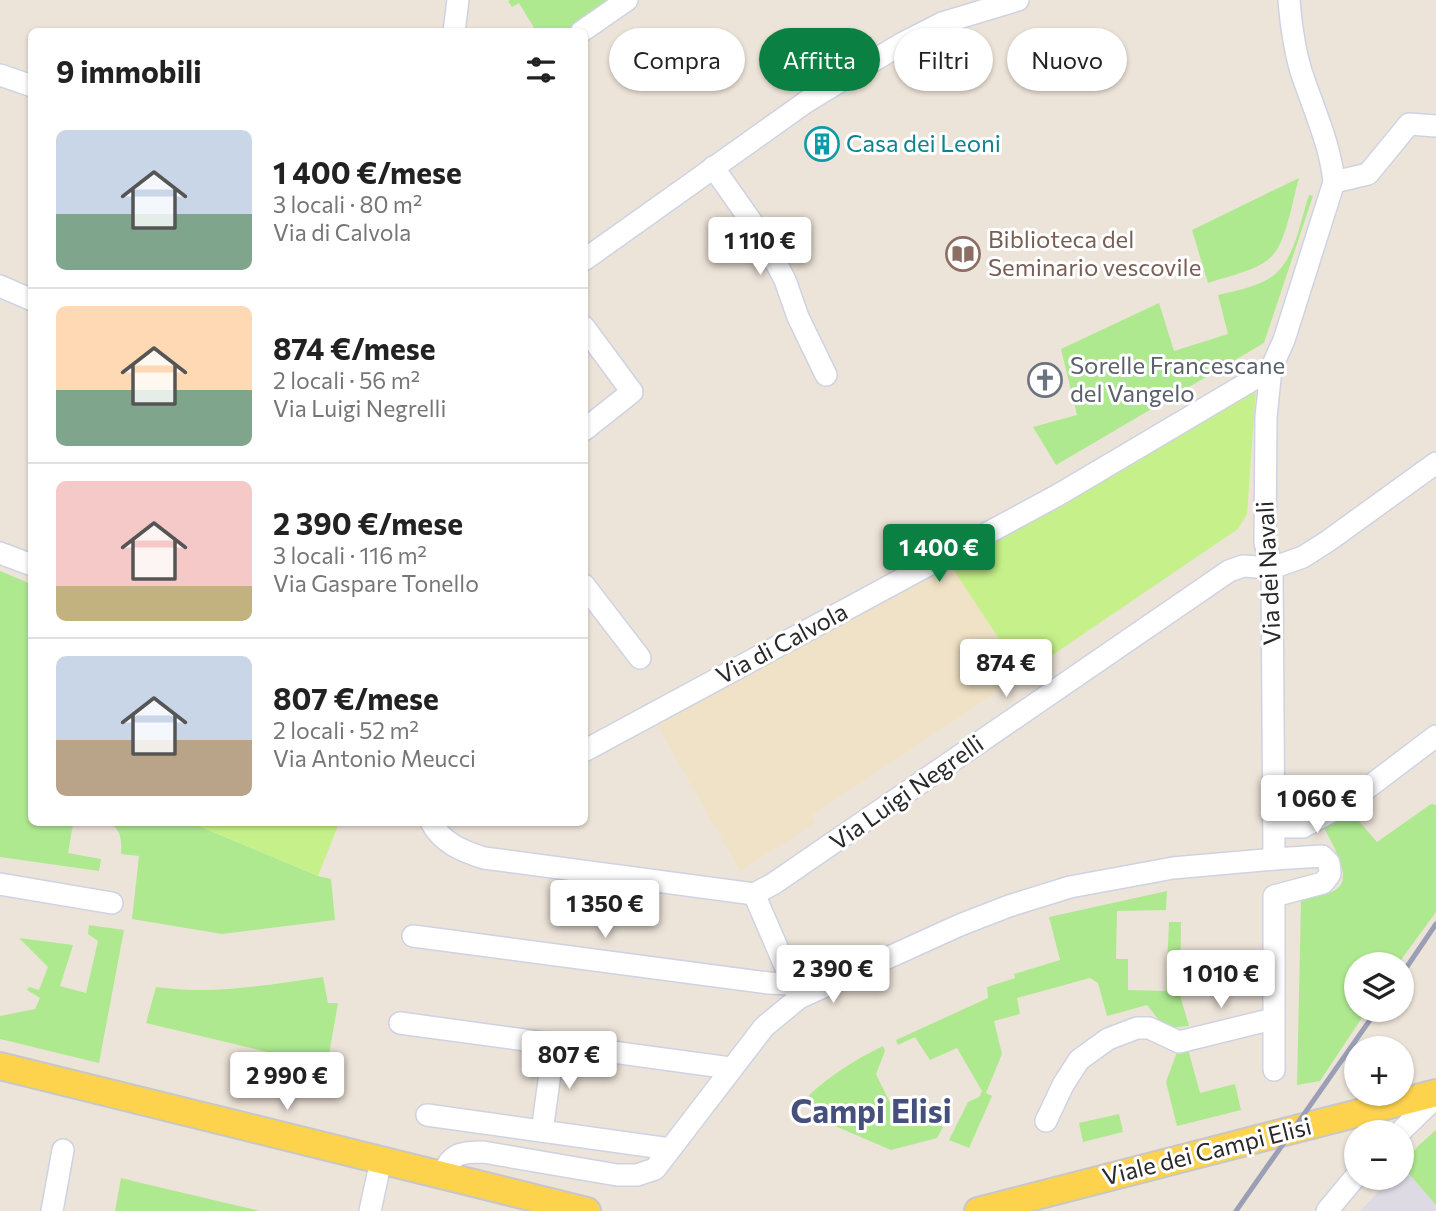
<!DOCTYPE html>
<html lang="it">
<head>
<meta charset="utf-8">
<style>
	body { margin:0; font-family:Commissioner,sans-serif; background:#f6f6f6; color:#222; height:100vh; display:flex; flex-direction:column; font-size:26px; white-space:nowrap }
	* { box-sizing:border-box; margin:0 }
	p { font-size:23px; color:#767676 }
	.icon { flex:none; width:38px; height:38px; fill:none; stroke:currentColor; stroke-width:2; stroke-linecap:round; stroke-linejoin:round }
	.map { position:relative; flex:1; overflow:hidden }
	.drawer { position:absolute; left:28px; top:28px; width:560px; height:798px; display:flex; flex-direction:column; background:#fff; border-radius:10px; box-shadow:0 2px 5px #0004 }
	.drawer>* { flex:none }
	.guide { position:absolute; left:609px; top:28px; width:665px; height:63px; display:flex; gap:14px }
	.fabs { position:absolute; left:1344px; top:952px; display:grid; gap:14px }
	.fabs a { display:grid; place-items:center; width:70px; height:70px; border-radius:50%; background:#fff; box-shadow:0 2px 5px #0004; font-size:35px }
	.price { position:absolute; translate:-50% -60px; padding:0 16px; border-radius:7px; background:#fff; color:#222; font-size:23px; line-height:46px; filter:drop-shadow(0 2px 4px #0008) }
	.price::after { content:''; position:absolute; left:50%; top:42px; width:21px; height:16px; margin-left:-10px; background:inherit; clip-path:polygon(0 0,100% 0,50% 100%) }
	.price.selected { background:#0b8043; color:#fff }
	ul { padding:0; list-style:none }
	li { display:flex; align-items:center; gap:21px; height:175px; padding:0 28px }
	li+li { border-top:2px solid #e0e0e0 }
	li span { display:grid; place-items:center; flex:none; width:196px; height:140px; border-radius:10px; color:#555 }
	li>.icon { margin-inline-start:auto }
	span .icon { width:84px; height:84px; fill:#fffc; stroke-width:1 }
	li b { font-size:30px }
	h2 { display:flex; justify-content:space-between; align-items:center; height:84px; padding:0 28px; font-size:30px }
	.chip { padding:0 24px; border-radius:32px; background:#fff; box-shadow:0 2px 5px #0004; font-size:24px; line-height:63px }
	.chip.selected { background:#0b8043; color:#fff }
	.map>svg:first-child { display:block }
</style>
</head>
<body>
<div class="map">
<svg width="1436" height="1211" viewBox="0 0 1436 1211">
	<rect width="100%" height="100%" fill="#ede4d9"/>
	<path fill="#dddae4" d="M1402,1166L1436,1205V1211H1360L1391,1178H1402Z"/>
	<path fill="#f0e2c6" d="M951,566L1023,675L811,815L815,823L740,871L656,723Z"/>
	<g fill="#aee990">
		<path d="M510,0H606L607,1L565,32L536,31L519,3L512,7L508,1Z"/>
		<path d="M1299,178C1293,198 1287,239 1273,255C1259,271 1228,276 1208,283L1192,230Z"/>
		<path d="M1309,195L1313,196L1264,343L1056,465L1033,427L1077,415L1061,349L1159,303L1174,351L1228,334L1218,295C1235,291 1255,287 1270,278C1295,262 1300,221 1309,195Z"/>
		<path d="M0,571L31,584L32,822L73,824L68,853L101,859L99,871L0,857Z"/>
		<path d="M1431,804L1436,805V912L1398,964H1356V1010H1367L1320,1081L1297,1085L1301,901C1311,897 1330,895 1338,888C1353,876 1330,841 1324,827L1350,811L1377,842Z"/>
		<path d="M111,823H192L318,876L331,879L335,920L222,934L132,919L139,856L121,854C122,841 121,831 111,823Z"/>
		<path d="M1167,891L1166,910L1117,911L1116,959H1128V990L1166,991L1169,922H1181L1180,995L1189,1026L1165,1028L1147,1005L1107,1016L1098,983L1090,978L1017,998L1020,1014L994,1021L1002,1054L986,1093L992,1096L969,1148L949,1140L968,1102L979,1097L982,1091L957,1048L930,1060L915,1037L898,1045L896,1040L988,998L987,987L1015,978L1014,974L1060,960L1049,917Z"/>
		<path d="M89,925L124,930L99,1063L0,1039V1016L35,1009L40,998L27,990L29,987L39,990L48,967L19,938L73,945L60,986L86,993L98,941L88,934Z"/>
		<path d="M323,977L328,1003H338L327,1066L146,1023L156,987C212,995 267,985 323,977Z"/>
		<path d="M883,1046L885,1051L876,1074L893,1109L943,1127L937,1138L891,1150L821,1120L809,1095C832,1074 855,1060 883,1046Z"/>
		<path d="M1188,1049L1200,1093L1235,1084L1241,1110L1177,1126L1166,1082L1177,1052Z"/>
		<path d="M1119,1114L1123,1132L1083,1142L1079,1123Z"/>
		<path d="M1436,1130V1205L1402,1166L1418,1146Z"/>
		<path d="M121,1178L137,1182L260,1211H115Z"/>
	</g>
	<g fill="#c6f18a">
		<path d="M1256,389L1247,514L1238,529L1023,675L951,566L1171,441Z"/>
		<path d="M192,823H339L318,876Z"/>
	</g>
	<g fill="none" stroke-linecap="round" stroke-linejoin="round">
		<g stroke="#ced2e3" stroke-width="24">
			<g id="minor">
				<path d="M454,32L458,0"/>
				<path d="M581,32L627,0"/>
				<path d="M0,75L32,86"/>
				<path d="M713,167L763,238L785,280L798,317L826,375"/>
				<path d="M1334,182L1368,174L1409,124L1436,126"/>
				<path d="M584,260L806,102L901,44L942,23L1018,0"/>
				<path d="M0,286L32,300"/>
				<path d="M584,327L632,392L584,430"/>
				<path d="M0,553L32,565"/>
				<path d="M584,585L640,658"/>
				<path d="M584,751L1058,495L1271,369"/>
				<path d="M431,822C442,843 462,851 484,858L754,894L799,998"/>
				<path d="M1274,823L1286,827H1303L1350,801L1436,736"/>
				<path d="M0,884L112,903"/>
				<path d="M754,894L773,884L1229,571L1243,566L1272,568L1303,557L1328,541L1436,463"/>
				<path d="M413,936L768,983L793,984"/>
				<path d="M400,1023L730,1068"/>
				<path d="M1274,1070V896L1323,883L1330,874L1329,863L1322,856L1274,859L1272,568L1265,543L1266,417L1271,369L1284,340L1334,182C1330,143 1313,108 1301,71C1294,48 1291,24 1289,0"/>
				<path d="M427,1115L670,1149"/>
				<path d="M1046,1121L1063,1085L1079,1060L1108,1039L1137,1028H1149L1179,1042L1273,1019"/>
				<path d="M542,1131L554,1045"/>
				<path d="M1400,1132L1436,1097"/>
				<path d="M442,1175C451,1153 461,1152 483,1152L617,1175H637L655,1169L764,1027L799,998L960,925L1009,906L1070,887L1173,868L1274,859"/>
				<path d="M52,1211L63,1150"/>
				<path d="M370,1211L381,1160"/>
				<path d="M1327,1211L1356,1176"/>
			</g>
		</g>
		<g stroke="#c7c7c7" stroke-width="30">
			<g id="major">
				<path d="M0,1066L587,1211"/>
				<path d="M978,1211L1436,1093"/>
			</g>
		</g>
		<use href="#minor" stroke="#fff" stroke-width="21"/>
		<use href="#major" stroke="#fdd34e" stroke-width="26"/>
		<g stroke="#9b9fb5" stroke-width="5">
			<path d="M1402,974L1436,924"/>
			<path d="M1236,1211L1377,1010"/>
		</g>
	</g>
	<defs>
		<g id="building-ring" transform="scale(1.75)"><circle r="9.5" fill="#fff" stroke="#0f9aa8" stroke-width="1.5"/><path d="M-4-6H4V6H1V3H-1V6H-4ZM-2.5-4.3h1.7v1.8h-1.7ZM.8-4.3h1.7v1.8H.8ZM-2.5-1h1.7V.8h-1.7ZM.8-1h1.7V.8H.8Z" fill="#0f9aa8"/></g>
		<g id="library-ring" transform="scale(1.75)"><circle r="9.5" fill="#fff" stroke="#8d6e63" stroke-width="1.5"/><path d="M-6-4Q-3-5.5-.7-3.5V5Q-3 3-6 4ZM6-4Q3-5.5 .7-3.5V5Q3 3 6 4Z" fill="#8d6e63"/></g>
		<g id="church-ring" transform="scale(1.75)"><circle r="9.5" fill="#fff" stroke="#6b7280" stroke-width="1.5"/><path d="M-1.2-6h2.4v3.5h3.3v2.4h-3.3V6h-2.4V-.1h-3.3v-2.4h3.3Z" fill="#6b7280"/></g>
	</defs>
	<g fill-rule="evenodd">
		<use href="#building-ring" x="822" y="144"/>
		<use href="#library-ring" x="963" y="254"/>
		<use href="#church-ring" x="1045" y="380"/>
	</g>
	<g text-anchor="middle" stroke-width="6" stroke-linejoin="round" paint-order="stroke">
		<g font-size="24" fill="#0d838f" stroke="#fff" text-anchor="start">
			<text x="846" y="152">Casa dei Leoni</text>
		</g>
		<g font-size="24" fill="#785e54" stroke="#fff" text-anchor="start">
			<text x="988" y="248">Biblioteca del<tspan x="988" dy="28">Seminario vescovile</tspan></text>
		</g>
		<g font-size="24" fill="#5b616d" stroke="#fff" text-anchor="start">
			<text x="1070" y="374">Sorelle Francescane<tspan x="1070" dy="28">del Vangelo</tspan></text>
		</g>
		<g font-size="24" fill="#292929" stroke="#fff">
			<text transform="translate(1269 573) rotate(-93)" y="8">Via dei Navali</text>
			<text transform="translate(782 644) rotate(-28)" y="8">Via di Calvola</text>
			<text transform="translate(907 793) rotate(-35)" y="8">Via Luigi Negrelli</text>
			<text transform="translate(1207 1152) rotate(-14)" y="8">Viale dei Campi Elisi</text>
		</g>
		<g font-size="32" font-weight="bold" fill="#45507d" stroke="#fff">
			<text x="871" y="1123">Campi Elisi</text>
		</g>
	</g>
</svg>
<div class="fabs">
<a><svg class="icon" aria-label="layers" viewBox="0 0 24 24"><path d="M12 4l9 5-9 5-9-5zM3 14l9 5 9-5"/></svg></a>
<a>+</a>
<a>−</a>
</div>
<b class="price" style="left:760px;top:277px">1 110 €</b>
<b class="price selected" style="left:939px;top:584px">1 400 €</b>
<b class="price" style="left:1006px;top:699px">874 €</b>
<b class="price" style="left:1317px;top:835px">1 060 €</b>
<b class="price" style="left:605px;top:940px">1 350 €</b>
<b class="price" style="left:833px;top:1005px">2 390 €</b>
<b class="price" style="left:1221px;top:1010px">1 010 €</b>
<b class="price" style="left:569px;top:1091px">807 €</b>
<b class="price" style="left:287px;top:1112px">2 990 €</b>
<div class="guide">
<a class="chip">Compra</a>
<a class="chip selected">Affitta</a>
<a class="chip">Filtri</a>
<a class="chip">Nuovo</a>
</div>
<section class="drawer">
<h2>9 immobili<svg class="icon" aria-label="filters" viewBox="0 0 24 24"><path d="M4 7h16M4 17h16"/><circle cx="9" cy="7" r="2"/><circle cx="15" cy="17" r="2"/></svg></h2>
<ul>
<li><span style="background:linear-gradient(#c9d6e8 60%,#7fa58c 0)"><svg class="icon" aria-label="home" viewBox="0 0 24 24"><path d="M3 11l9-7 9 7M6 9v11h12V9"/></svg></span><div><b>1 400 €/mese</b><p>3 locali · 80 m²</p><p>Via di Calvola</p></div></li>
<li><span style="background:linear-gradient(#ffd9b3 60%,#7fa58c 0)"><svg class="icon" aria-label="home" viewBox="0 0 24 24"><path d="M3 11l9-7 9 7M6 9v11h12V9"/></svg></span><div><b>874 €/mese</b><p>2 locali · 56 m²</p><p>Via Luigi Negrelli</p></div></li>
<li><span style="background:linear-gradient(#f6c9c9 75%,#c2b280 0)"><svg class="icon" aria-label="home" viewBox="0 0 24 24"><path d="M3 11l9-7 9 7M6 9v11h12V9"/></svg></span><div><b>2 390 €/mese</b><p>3 locali · 116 m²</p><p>Via Gaspare Tonello</p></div></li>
<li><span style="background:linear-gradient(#c9d6e8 60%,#b9a48a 0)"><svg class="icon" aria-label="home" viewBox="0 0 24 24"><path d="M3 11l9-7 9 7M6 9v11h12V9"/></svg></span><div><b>807 €/mese</b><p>2 locali · 52 m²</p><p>Via Antonio Meucci</p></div></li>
</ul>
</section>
</div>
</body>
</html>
